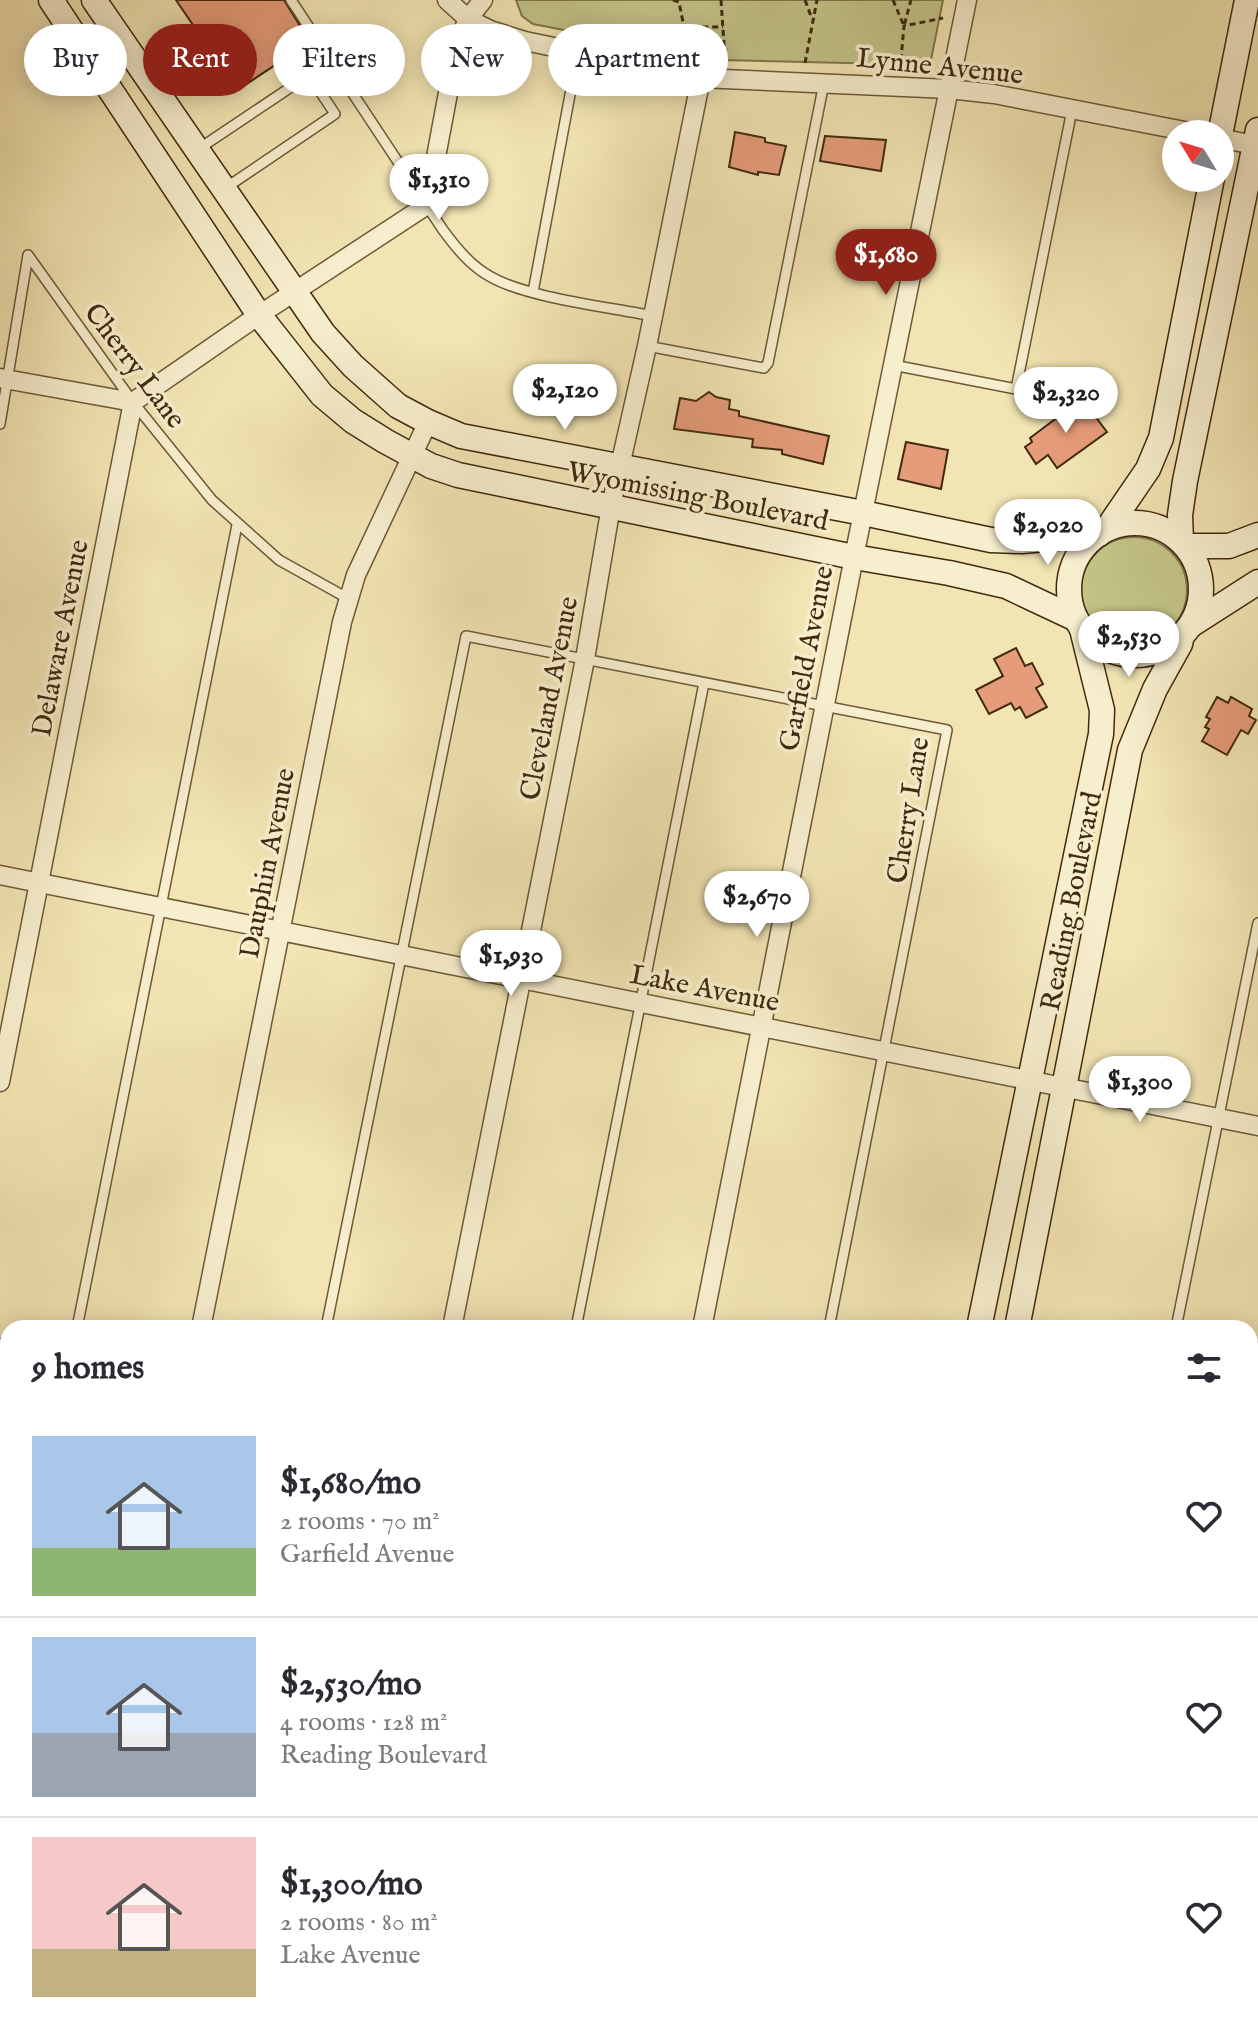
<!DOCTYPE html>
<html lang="en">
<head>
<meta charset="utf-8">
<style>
	body { margin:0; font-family:"IM FELL English",serif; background:#f7f7f7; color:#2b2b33; height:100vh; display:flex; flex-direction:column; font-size:30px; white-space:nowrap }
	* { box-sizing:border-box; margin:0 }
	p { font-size:26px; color:#7c7c81 }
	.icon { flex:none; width:44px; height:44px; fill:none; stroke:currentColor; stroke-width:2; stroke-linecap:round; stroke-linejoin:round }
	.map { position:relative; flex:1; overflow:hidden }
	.details { position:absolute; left:0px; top:1320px; width:1258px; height:714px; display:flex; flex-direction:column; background:#fff; border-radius:24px 24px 0 0; box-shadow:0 4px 20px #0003 }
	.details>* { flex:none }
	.top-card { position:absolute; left:24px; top:24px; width:800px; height:72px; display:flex; gap:16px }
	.needle { width:52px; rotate:308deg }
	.tools { position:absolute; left:1162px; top:120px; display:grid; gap:16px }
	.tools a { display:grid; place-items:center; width:72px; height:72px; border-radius:50%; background:#fff; box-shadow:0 4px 20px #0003; font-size:40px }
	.price { position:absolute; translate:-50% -68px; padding:0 18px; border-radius:28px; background:#fff; color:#222; font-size:26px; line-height:52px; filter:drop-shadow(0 2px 4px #0008) }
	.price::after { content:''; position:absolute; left:50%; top:48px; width:24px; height:18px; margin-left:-12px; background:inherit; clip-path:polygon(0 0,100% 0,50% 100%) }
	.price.selected { background:#8f2418; color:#fff }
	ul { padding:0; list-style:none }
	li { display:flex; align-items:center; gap:24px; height:200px; padding:0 32px }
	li+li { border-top:2px solid #e1e1e2 }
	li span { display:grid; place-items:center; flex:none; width:224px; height:160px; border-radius:0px; color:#555 }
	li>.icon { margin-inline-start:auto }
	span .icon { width:96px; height:96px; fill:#fffc; stroke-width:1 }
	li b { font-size:34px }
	h2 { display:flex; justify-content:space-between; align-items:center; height:96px; padding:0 32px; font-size:34px }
	.pill { padding:0 28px; border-radius:36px; background:#fff; box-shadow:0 4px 20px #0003; font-size:28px; line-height:72px }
	.pill.selected { background:#8f2418; color:#fff }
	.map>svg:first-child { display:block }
</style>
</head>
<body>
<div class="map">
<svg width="1258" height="2033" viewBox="0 0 1258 2033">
	<rect width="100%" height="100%" fill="#f2e5b3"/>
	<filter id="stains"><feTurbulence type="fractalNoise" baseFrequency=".0025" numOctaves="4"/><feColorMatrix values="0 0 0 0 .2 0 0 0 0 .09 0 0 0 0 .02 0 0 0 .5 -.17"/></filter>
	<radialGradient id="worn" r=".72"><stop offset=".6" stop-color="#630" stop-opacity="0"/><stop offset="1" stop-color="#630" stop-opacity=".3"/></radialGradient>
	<g fill="#c2c287" stroke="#82764a" stroke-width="2">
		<path d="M516,0H943L930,65L720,60L533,24L522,16Z"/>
		<circle cx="1134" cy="590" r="53"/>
	</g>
	<g fill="#e69c7a" stroke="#412a0e" stroke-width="2">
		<path d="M176,0H284L310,42L239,89L230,75L215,85L187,42L199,34Z"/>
		<path d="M735,132L765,138V142L786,146L779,175L758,172V175L729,167Z"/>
		<path d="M825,136L886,140L881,171L820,161Z"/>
		<path d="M709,392L716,397L730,400L729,409L739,411V416L829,436L823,464L782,454V450L752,447L753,439L674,429L680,398L696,401Z"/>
		<path d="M1082,399L1107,432L1057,468L1048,455L1036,464L1025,447L1032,442L1030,438Z"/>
		<path d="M906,442L948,450L941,489L898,479Z"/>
		<path d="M1016,648L1025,666L1032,663L1043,684L1036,688L1047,707L1026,718L1020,707L1015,710L1011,703L989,714L976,690L1003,676L994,659Z"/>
		<path d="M1217,697L1228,703L1231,697L1252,709L1249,716L1256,720L1248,734L1241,730L1227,755L1202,741L1209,729L1205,727L1210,719L1206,717Z"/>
	</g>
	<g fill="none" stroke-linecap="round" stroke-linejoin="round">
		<g stroke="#6d5937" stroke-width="12">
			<g id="lane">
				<path d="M291,0L443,230C457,249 471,266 491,277C528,298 609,307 653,316"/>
				<path d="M197,150L309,75L335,114L227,187"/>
				<path d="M533,292L578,52"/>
				<path d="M647,346L764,368L768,363L824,83"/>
				<path d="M893,365L1016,389L1072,110"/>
				<path d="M0,424L28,255L133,402L212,500L279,560L349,599"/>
				<path d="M77,1328L237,525"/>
				<path d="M326,1328L466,636L947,730L829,1328"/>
				<path d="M576,1328L704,683"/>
				<path d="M1176,1328L1258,923"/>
				<path d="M0,1710L8,1671"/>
				<path d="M184,2033L186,2026"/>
				<path d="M437,2033L438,2026"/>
				<path d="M689,2033L690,2026"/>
				<path d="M1036,2033L1037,2026"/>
			</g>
		</g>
		<g stroke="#6d5937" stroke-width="21">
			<g id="street">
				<path d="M447,0L468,19L490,30L525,41L701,78L949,89L994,94L1200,134"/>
				<path d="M1220,138L1258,146"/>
				<path d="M0,378L133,402"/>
				<path d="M0,875L1258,1126"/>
				<path d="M0,1082L133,402L259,315L427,205L457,45L468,19L483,0"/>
				<path d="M201,1328L342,622L356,575L428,422"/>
				<path d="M452,1328L585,659L611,506L647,346L701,78"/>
				<path d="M702,1328L854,557L967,0"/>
				<path d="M0,1348L8,1349"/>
				<path d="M1250,1590L1258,1550"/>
				<path d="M0,1819L8,1821"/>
				<path d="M1049,2026L1084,2033"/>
				<path d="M61,2033L62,2026"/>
				<path d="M312,2033L313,2026"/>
				<path d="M562,2033L564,2026"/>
				<path d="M1162,2033L1163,2026"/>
			</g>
		</g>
		<g stroke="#412a0e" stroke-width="27">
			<g id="secondary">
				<path d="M51,0L259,315L322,395L353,421L385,441L431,466L458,475L854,557L949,573L1006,586L1076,619"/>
				<path d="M94,0L323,333L353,366L398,406L428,422L461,436L863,513L991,540L1022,541L1099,534"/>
				<path d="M1220,135L1247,0"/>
				<circle cx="1135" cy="589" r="66"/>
				<path d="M1107,529L1148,469L1161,438L1212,178"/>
				<path d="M1181,541L1180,515L1185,481L1258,130"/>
				<path d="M1186,546H1229L1258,535"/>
				<path d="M1191,625L1258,582"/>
				<path d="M979,1328L1101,734L1102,710L1082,629"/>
				<path d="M1017,1328L1130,750L1155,689L1180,644L1182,635"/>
				<path d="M841,2033L843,2026"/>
				<path d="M877,2033L878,2026"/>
			</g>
		</g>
		<g stroke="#412a0e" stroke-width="3" stroke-dasharray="6 4" stroke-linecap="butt">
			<path d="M673,0L679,2L684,27H723"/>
			<path d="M721,0L725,59"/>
			<path d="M805,0L812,19"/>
			<path d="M893,0L904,26L911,0"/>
			<path d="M805,63L817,0"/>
			<path d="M900,70L904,26L943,18"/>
			<path d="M178,82L202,65"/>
		</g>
		<use href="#lane" stroke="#f7eece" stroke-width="9"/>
		<use href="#street" stroke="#f7eece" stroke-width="18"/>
		<use href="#secondary" stroke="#f7eece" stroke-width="24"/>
	</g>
	<g text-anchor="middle" stroke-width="7" stroke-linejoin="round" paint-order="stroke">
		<g font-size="28" fill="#412a0e" stroke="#f7eece">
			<text transform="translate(940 65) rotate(6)" y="10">Lynne Avenue</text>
			<text transform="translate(136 365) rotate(53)" y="10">Cherry Lane</text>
			<text transform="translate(698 495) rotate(11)" y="10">Wyomissing Boulevard</text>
			<text transform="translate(59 638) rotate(-79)" y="10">Delaware Avenue</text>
			<text transform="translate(805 658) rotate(-79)" y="10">Garfield Avenue</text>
			<text transform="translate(548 698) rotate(-79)" y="10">Cleveland Avenue</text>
			<text transform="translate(907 810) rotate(-81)" y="10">Cherry Lane</text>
			<text transform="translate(266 863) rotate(-79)" y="10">Dauphin Avenue</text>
			<text transform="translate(1070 901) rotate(-79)" y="10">Reading Boulevard</text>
			<text transform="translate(705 987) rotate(11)" y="10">Lake Avenue</text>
		</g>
	</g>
	<rect width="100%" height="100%" filter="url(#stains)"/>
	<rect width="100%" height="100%" fill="url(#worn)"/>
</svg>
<div class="tools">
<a><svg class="needle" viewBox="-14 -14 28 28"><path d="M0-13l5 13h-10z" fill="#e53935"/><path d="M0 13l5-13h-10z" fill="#7c7c81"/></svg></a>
</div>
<b class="price" style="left:439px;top:222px">$1,310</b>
<b class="price selected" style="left:886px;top:297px">$1,680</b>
<b class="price" style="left:565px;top:432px">$2,120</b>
<b class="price" style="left:1066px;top:435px">$2,320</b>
<b class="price" style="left:1048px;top:567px">$2,020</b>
<b class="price" style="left:1129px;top:679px">$2,530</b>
<b class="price" style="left:757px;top:939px">$2,670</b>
<b class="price" style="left:511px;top:998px">$1,930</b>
<b class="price" style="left:1140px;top:1124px">$1,300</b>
<div class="top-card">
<a class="pill">Buy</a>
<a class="pill selected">Rent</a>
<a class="pill">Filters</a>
<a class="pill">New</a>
<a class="pill">Apartment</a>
</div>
<section class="details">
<h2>9 homes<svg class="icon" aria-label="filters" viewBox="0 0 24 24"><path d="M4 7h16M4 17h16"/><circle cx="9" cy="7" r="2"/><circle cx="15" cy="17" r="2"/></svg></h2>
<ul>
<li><span style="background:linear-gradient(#a9c7e8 70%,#8fb573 0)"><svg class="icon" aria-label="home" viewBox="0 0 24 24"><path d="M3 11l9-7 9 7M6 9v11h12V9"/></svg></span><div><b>$1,680/mo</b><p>2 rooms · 70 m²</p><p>Garfield Avenue</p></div><svg class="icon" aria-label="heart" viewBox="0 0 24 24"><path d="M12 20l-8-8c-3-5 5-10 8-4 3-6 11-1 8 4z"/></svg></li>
<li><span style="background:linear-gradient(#a9c7e8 60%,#9aa5b1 0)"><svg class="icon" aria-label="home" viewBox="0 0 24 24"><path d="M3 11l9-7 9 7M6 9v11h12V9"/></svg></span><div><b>$2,530/mo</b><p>4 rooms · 128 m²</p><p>Reading Boulevard</p></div><svg class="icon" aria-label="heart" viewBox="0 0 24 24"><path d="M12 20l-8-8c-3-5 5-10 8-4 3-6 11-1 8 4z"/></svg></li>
<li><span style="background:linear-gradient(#f6c9c9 70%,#c2b280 0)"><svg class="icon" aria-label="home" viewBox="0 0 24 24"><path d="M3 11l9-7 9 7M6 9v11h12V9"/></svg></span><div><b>$1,300/mo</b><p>2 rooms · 80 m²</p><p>Lake Avenue</p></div><svg class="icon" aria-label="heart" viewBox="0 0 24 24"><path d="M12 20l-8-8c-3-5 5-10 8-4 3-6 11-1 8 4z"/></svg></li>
</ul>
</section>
</div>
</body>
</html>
